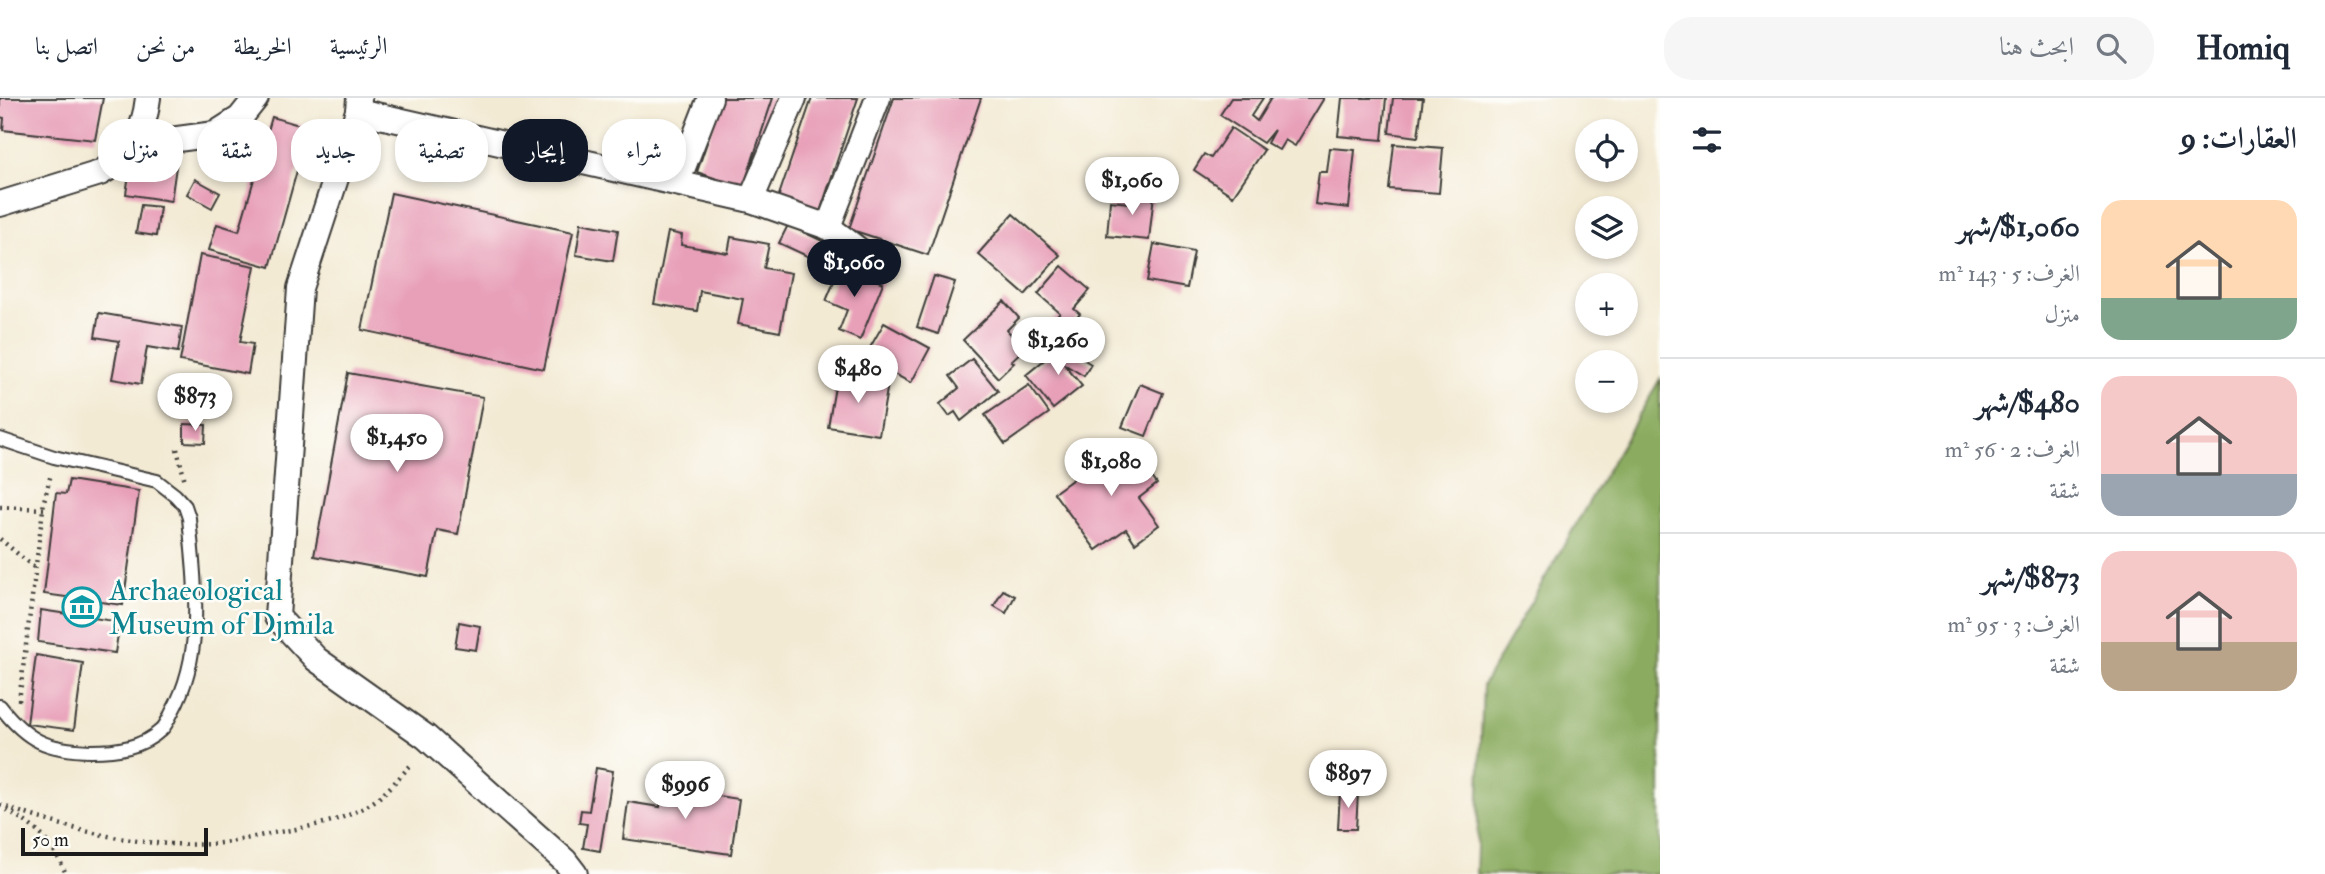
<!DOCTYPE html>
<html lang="ar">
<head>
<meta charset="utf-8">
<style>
	body { margin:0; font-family:"IM FELL Double Pica",Amiri,serif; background:#f6f6f7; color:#1f2937; direction:rtl; height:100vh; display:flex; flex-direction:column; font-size:26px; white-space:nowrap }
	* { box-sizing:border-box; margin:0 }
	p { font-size:23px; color:#747a83 }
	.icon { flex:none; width:38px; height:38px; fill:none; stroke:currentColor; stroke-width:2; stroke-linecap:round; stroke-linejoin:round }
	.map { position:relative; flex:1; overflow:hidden; direction:ltr }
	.details { display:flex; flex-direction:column; background:#fff; width:665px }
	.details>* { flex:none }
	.banner { position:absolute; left:21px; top:21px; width:665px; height:63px; direction:rtl; display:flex; gap:14px }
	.buttons { position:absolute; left:1575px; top:21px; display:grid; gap:14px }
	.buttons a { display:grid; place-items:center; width:63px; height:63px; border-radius:50%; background:#fff; box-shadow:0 4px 10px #0003; font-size:35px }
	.scale { position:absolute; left:21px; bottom:18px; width:187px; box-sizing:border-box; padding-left:7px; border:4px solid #1c1c1c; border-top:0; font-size:19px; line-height:24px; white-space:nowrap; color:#1c1c1c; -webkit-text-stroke:5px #fdfcf7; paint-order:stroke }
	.price { position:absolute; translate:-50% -60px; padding:0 16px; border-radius:24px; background:#fff; color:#222; font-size:23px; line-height:46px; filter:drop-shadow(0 2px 4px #0008) }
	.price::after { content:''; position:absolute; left:50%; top:42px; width:21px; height:16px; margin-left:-10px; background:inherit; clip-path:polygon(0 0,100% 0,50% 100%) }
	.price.on { background:#111827; color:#fff }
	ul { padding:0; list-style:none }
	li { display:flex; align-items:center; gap:21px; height:175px; padding:0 28px }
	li+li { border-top:2px solid #e0e1e3 }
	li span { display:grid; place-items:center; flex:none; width:196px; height:140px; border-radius:21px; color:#555 }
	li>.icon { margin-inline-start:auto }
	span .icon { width:84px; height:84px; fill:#fffc; stroke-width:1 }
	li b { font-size:30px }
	h2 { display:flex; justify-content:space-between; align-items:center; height:84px; padding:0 28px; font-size:30px }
	.tag { padding:0 24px; border-radius:28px; background:#fff; box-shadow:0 4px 10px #0003; font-size:24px; line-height:63px }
	.tag.on { background:#111827; color:#fff }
	header { display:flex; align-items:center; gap:42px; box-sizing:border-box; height:98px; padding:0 35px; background:#fff; border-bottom:2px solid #e0e1e3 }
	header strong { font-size:33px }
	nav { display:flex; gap:38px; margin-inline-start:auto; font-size:24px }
	.search { width:490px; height:63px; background:#f6f6f7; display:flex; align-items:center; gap:18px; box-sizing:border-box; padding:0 24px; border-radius:28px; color:#747a83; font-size:26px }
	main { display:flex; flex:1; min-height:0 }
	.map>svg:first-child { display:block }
</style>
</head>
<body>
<header>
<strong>Homiq</strong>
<div class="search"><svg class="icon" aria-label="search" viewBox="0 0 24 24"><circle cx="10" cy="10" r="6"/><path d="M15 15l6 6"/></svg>ابحث هنا</div>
<nav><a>الرئيسية</a><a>الخريطة</a><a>من نحن</a><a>اتصل بنا</a></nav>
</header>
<main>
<section class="details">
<h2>العقارات: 9<svg class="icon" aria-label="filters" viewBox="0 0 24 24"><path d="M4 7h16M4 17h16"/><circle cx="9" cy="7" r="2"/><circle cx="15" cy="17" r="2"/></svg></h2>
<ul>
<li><span style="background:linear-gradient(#ffd9b3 70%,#7fa58c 0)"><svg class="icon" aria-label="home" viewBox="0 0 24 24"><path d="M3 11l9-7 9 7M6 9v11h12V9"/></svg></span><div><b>$1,060/شهر</b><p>الغرف: 5 · 143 m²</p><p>منزل</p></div></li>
<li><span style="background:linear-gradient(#f6c9c9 70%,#9aa5b1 0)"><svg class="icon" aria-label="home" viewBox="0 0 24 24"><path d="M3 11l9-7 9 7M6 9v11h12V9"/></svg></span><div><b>$480/شهر</b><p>الغرف: 2 · 56 m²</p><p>شقة</p></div></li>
<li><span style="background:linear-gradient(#f6c9c9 65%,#b9a48a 0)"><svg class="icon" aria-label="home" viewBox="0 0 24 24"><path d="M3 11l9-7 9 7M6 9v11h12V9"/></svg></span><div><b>$873/شهر</b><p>الغرف: 3 · 95 m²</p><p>شقة</p></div></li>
</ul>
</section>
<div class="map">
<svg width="1660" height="776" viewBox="0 0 1660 776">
	<rect width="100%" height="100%" fill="#fdfcf7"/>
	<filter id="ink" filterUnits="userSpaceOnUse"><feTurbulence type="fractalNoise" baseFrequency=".0143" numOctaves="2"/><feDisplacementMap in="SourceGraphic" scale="14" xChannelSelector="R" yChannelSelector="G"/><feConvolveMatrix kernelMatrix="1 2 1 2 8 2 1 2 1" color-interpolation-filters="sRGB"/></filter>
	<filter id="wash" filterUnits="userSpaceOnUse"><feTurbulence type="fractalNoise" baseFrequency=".00686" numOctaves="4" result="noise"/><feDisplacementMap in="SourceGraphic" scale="28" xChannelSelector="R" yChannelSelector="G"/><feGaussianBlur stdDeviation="1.57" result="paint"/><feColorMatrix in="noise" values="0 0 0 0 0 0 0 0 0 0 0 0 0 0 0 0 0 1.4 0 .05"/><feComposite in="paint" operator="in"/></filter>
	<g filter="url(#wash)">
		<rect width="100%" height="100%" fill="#f3ead4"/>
		<path fill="#8bac60" stroke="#54643e" stroke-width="2" d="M1660,281V776H1476L1483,587Z"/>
		<g id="blocks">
			<g fill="#e8a0b9">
				<path d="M0,0H103L95,42L3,32L4,20L0,19Z"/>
				<path d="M722,0H773L743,90L697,74Z"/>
				<path d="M812,0H858L819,117L777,103Z"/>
				<path d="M894,0H981L928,157L849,131Z"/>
				<path d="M1231,0H1263L1251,18L1257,23L1271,0H1324L1295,48L1285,42L1279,52L1267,45L1274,32L1263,45L1220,17Z"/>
				<path d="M1342,0H1386L1382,42L1338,38Z"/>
				<path d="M1393,0H1423L1418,39L1389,35Z"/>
				<path d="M272,19L309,30L270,169L209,152L217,126L239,133Z"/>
				<path d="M1231,30L1264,52L1233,98L1194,72L1204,56L1211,60Z"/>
				<path d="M1394,46L1443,50L1439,95L1389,91Z"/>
				<path d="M1330,50L1355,52L1349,110L1315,106L1319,74H1327Z"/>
				<path d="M178,55L171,103L126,96L132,57Z"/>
				<path d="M195,81L220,95L212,110L187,96Z"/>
				<path d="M1130,93L1154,96L1149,142L1107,138L1110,103L1129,105Z"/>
				<path d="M391,95L573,134L544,271L362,232Z"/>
				<path d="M141,107L160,109L156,138L136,135Z"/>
				<path d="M1013,116L1060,157L1025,197L978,156Z"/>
				<path d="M581,125L618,132L613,163L576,157Z"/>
				<path d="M788,127L831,147L822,165L779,145Z"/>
				<path d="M668,134L682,137L681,147L728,155L731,139L769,146L764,170L791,175L780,234L738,226L743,201L700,193L697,213L654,206Z"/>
				<path d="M1154,146L1194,154L1187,190L1147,183Z"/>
				<path d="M200,157L255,168L240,244L253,246L248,276L180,263Z"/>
				<path d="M841,167L883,185L860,242L839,233L847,212L826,203Z"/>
				<path d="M1062,168L1090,192L1074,211L1080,216L1064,235L1051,224L1060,215L1038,196Z"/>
				<path d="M934,178L955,184L938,236L917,229Z"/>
				<path d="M1004,203L1019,220L1007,232L1024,251L1011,263L1014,265L998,280L963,242Z"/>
				<path d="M99,215L182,229L178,254L147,249L141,286L112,281L119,243L95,239Z"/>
				<path d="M884,225L930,250L911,285L864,260Z"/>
				<path d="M1068,252L1091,266L1084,278L1064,266L1082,288L1053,311L1026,277L1054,254L1061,262Z"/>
				<path d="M972,261L998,293L961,323L955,314L949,318L940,306L959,290L950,278Z"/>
				<path d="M348,275L483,299L458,436L437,432L428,479L314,458Z"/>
				<path d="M837,277L888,286L879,337L828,329Z"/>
				<path d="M1140,286L1163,295L1146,338L1122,329Z"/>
				<path d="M1029,287L1049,315L1005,346L985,317Z"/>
				<path d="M184,326L206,327L205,345L184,344Z"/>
				<path d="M1126,343L1157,386L1139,400L1159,427L1135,445L1126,431L1096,452L1054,395Z"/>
				<path d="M69,382L139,393L123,507L44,496L56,395L66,396Z"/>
				<path d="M1003,492L1015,498L1006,515L994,508Z"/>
				<path d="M41,512L120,524L115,555L38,544Z"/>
				<path d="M459,524L480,528L476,552L455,549Z"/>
				<path d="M36,557L83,565L74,632L27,626Z"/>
				<path d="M596,670L613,673L600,753L583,750L587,726L579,725L581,712L589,713Z"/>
				<path d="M663,690L739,701L731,756L623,741L628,704L660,709Z"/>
				<path d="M1340,693L1358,694L1356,731H1338Z"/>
			</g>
		</g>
	</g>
	<g filter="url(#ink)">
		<use href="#blocks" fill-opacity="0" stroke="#3c3b38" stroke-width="2"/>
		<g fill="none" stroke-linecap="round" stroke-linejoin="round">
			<g stroke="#3c3b38" stroke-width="16">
				<path id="service" d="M0,341L54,359L157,383L175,397L185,408L189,420C195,484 205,555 172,614C169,620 166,628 161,632C142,650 116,653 91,653C47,652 27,643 0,608"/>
			</g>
			<g stroke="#3c3b38" stroke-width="28">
				<g id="minor">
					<path d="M359,0L358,13L300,190L277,519L316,561L426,639L565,763L575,776"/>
					<path d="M358,13L751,102L828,129"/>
					<path d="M133,47L215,36L240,20L256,0"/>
					<path d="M677,85L710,0"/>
					<path d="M751,102L794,0"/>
					<path d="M0,106L100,75C131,58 144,35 148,0"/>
					<path d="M864,156L828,129L878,0"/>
				</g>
			</g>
			<g stroke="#3c3b38" stroke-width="4.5" stroke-dasharray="2 5" stroke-linecap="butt">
				<path d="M177,351L185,383"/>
				<path d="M0,409L44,411"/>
				<path d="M0,441L36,471"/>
				<path d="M19,603L44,403L51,376"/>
				<path d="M0,707C69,731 136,750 210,746C232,745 256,738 279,734C309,729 344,723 370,706C386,696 400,678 413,665"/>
				<path d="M7,712C37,730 52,743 66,776"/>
			</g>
			<use href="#service" stroke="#fff" stroke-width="12"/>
			<use href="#minor" stroke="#fff" stroke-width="24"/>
		</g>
	</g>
	<defs>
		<g id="museum-ring" transform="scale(2.0125)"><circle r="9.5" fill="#fdfcf7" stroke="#0f9aa8" stroke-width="1.5"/><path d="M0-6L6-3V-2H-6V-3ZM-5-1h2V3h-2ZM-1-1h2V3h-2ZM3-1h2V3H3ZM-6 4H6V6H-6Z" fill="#0f9aa8"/></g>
	</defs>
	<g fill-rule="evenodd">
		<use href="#museum-ring" x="82" y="509"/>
	</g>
	<g text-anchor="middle" stroke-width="5" stroke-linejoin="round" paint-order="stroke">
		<g font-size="30" fill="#0d838f" stroke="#fdfcf7" text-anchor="start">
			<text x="109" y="502">Archaeological<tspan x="109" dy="34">Museum of Djmila</tspan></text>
		</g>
	</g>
</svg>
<div class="buttons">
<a><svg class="icon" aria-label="locate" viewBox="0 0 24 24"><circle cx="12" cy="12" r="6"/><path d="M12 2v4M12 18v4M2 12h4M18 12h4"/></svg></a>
<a><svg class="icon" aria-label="layers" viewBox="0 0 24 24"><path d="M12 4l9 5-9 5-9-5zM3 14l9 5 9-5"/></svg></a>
<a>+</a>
<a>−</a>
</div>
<div class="scale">50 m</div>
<b class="price" style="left:1132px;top:119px">$1,060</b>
<b class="price on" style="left:854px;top:201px">$1,060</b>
<b class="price" style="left:1058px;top:279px">$1,260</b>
<b class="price" style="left:858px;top:307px">$480</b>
<b class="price" style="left:195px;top:335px">$873</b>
<b class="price" style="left:397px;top:376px">$1,450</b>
<b class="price" style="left:1111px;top:400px">$1,080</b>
<b class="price" style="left:1348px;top:712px">$897</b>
<b class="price" style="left:685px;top:723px">$996</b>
<div class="banner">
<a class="tag">شراء</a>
<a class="tag on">إيجار</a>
<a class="tag">تصفية</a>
<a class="tag">جديد</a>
<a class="tag">شقة</a>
<a class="tag">منزل</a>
</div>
</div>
</main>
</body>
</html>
